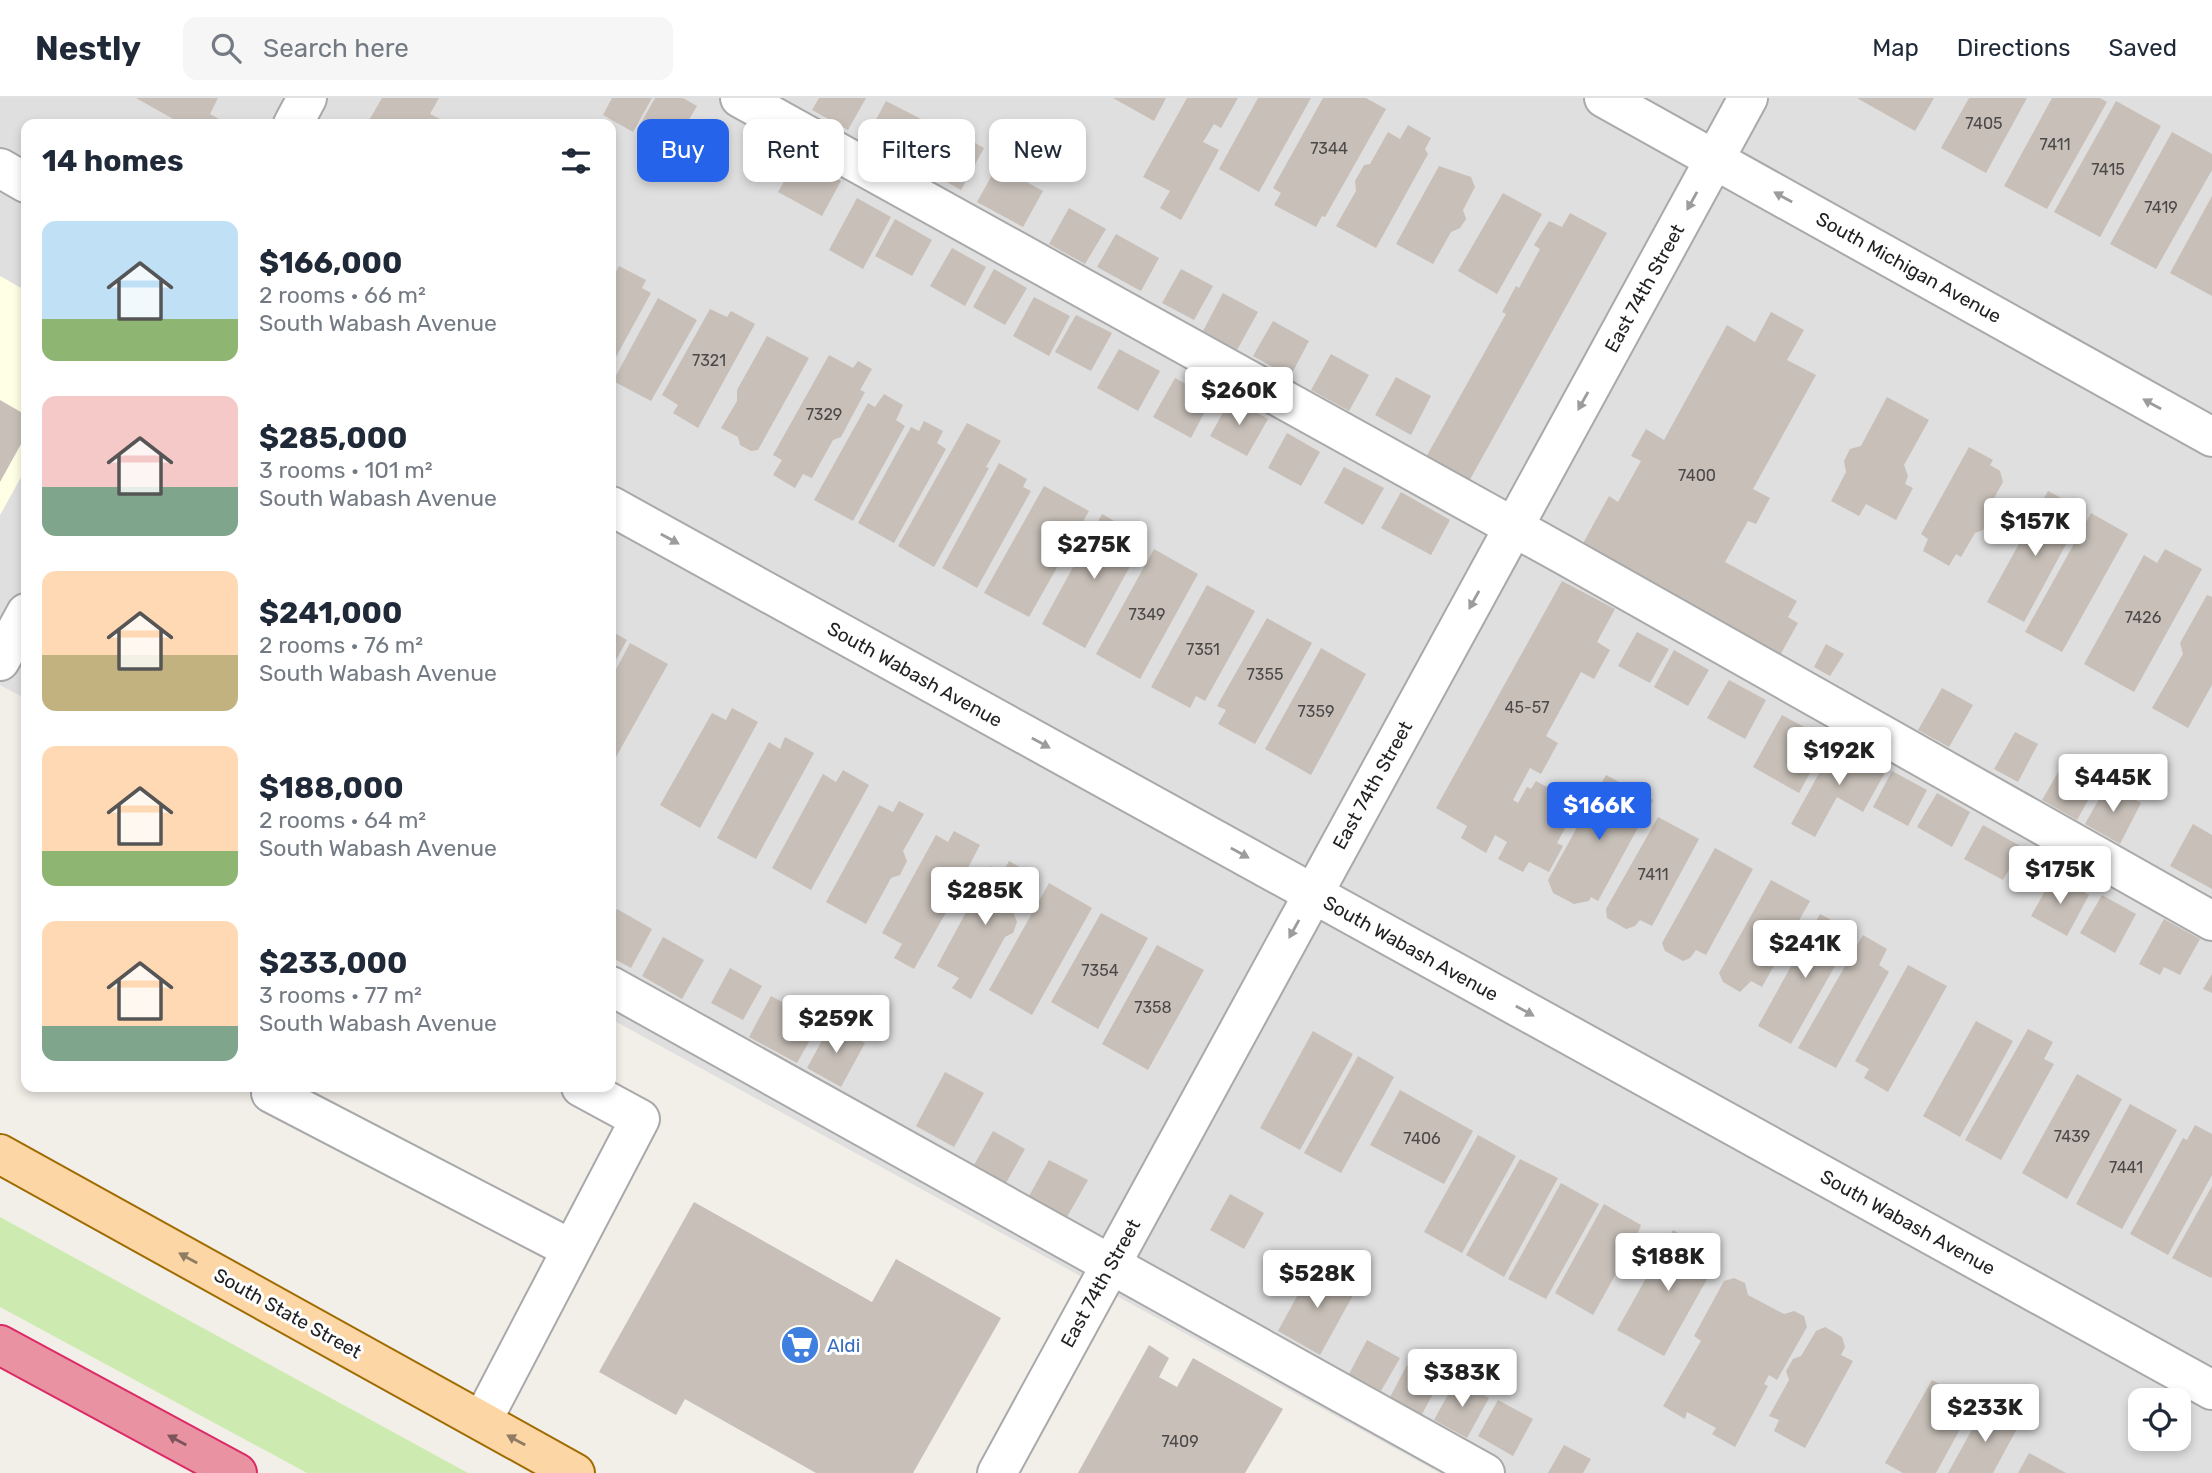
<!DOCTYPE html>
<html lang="en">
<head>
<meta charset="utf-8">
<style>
	body { margin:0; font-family:Rubik,sans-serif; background:#f6f6f7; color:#1f2937; height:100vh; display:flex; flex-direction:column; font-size:26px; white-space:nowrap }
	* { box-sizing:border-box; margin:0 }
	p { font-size:23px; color:#747a83 }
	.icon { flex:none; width:38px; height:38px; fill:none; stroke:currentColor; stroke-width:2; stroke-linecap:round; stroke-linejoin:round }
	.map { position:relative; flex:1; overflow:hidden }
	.sheet { position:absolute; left:21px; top:21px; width:595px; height:973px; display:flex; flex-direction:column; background:#fff; border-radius:14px; box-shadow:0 4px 10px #0003 }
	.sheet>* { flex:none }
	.banner { position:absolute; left:637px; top:21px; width:665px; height:63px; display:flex; gap:14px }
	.fabs { position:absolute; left:2128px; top:1290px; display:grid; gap:14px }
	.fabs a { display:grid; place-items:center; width:63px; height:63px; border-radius:14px; background:#fff; box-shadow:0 4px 10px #0003; font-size:35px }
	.price { position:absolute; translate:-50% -60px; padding:0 16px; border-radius:7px; background:#fff; color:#222; font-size:23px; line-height:46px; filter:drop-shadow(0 2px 4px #0008) }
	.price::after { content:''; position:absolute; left:50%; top:42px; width:21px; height:16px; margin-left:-10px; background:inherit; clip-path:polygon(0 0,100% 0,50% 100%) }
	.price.selected { background:#2563eb; color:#fff }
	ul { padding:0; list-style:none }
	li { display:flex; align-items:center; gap:21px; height:175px; padding:0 21px }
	li span { display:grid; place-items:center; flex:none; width:196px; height:140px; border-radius:14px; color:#555 }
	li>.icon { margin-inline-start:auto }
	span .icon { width:84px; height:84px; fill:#fffc; stroke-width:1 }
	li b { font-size:30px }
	h2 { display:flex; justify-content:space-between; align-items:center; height:84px; padding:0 21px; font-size:30px }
	.pill { padding:0 24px; border-radius:14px; background:#fff; box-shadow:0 4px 10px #0003; font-size:24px; line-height:63px }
	.pill.selected { background:#2563eb; color:#fff }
	header { display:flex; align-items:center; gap:42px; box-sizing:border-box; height:98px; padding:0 35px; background:#fff; border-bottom:2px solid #e0e1e3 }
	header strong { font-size:33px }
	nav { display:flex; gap:38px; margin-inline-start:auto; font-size:24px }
	.search { width:490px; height:63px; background:#f6f6f7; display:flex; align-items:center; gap:18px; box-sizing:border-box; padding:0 24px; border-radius:14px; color:#747a83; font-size:26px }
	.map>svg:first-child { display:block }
</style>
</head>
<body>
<header>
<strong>Nestly</strong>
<div class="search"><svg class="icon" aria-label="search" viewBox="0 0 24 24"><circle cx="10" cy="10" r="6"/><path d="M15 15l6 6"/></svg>Search here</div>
<nav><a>Map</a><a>Directions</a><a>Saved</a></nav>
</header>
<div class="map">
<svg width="2212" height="1375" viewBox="0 0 2212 1375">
	<rect width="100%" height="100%" fill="#f2efe9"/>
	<g fill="#e0dfdf" fill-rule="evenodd">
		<path d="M0,0H2212V1375H1440L611,921V26H26V193L0,178ZM2140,1302H2179V1340H2140Z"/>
		<path d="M26,370V601L0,587V417Z"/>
	</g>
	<path fill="#ffffe5" d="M0,178L26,193V370L0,417Z"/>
	<path fill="#cdebb0" d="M0,1119L468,1375H307L0,1209Z"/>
	<g fill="#c7bfb8">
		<path d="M136,0H218L210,16L219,21L216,26H182Z"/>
		<path d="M382,0H439L430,16L450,26H367Z"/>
		<path d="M612,0H652L633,34L603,17Z"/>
		<path d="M655,0H683L697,8L677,42L642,23Z"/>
		<path d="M819,0H866L848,32L812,12Z"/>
		<path d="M1113,0H1166L1154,23Z"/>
		<path d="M1187,0H1238L1221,30L1214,26L1203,44L1219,52L1181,122L1160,110L1170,93L1143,79Z"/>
		<path d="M1258,0H1311L1259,94L1219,71Z"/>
		<path d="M1323,0H1366L1386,11L1325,119L1322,118L1316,129L1274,107L1281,95L1273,90Z"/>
		<path d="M1857,0H1934L1915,33Z"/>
		<path d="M1969,0H2027L1986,75L1941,50Z"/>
		<path d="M2052,0H2100L2107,4L2047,111L2004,88Z"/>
		<path d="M886,3L923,22L902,60L866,40Z"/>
		<path d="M2116,3L2161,28L2100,139L2054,114Z"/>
		<path d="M1408,27L1431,40L1425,51L1428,56L1376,150L1336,128L1356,93L1355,83L1364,67L1370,66L1388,34L1400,41Z"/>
		<path d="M946,29L984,50L961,92L923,71Z"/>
		<path d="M2172,34L2212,56V72L2156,171L2110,146Z"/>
		<path d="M798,59L841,83L822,118L778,94Z"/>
		<path d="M997,68L1043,93L1023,129L977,104Z"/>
		<path d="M1439,68L1471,79L1475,89L1463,112L1466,121L1460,130L1451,134L1433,166L1396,146Z"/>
		<path d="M1503,95L1542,116L1497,196L1458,173Z"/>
		<path d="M2212,98V198L2170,175Z"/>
		<path d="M857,100L891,119L863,171L829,152Z"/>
		<path d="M1069,110L1106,131L1085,166L1049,146Z"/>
		<path d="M1570,115L1607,135L1468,385L1425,361L1506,216L1502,214L1516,188L1519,190L1540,151L1534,147L1549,123L1562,129Z"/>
		<path d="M895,121L932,142L912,178L875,158Z"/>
		<path d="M1116,136L1159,160L1141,193L1097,169Z"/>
		<path d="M952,150L986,169L965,208L930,188Z"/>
		<path d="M619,168L646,182L642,190L651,195L611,268V183Z"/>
		<path d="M994,171L1027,190L1005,227L973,209Z"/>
		<path d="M1181,171L1213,188L1194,222L1162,205Z"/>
		<path d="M1223,195L1258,214L1237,252L1203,233Z"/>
		<path d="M1034,199L1070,218L1049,258L1013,238Z"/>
		<path d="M658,200L697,222L651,303L613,283Z"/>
		<path d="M710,211L727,219L731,213L755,226L698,330L673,315L678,307L662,297Z"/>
		<path d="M1771,214L1804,232L1787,262L1816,277L1753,391L1770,400L1756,426L1748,423L1725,464L1797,503L1788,519L1798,525L1779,559L1581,449L1609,398L1618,404L1641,363L1631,358L1646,331L1664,342L1727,227L1755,244Z"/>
		<path d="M1076,217L1112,235L1091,273L1055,254Z"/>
		<path d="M1273,223L1309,243L1290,279L1253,258Z"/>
		<path d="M767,238L809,260L758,352L751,353L740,347L738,339L721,330L737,303V292Z"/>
		<path d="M1119,251L1160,273L1138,313L1097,290Z"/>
		<path d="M1331,256L1369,277L1349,313L1311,292Z"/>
		<path d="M829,257L853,270L858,263L872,271L860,292L865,294L841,339L833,342L812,380L803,376L795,390L773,377L782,362L773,357Z"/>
		<path d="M1396,279L1431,298L1411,337L1375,317Z"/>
		<path d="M1175,280L1212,300L1191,340L1153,319Z"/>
		<path d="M884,296L903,307L896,322L905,328L853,423L814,402L868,305L875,309Z"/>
		<path d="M1887,299L1929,322L1904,367L1908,378L1905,386L1913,390L1896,422L1866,406L1859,418L1831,403L1846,374L1844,363L1850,351L1861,348Z"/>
		<path d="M1231,300L1268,321L1247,358L1210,338Z"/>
		<path d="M0,302L26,317V337L0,384Z"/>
		<path d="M924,323L943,333L937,345L946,351L894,445L858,425L911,329L919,333Z"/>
		<path d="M967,325L1001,343L986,369L989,370L934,469L898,448Z"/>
		<path d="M1287,335L1320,354L1301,388L1268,370Z"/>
		<path d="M1969,349L1993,362L1990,367L2000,373L2003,384L1989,409V419L1983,432L1975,435L1961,459L1956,456L1949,468L1923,453L1928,441L1921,436Z"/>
		<path d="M999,365L1027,381L1023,389L1031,393L977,490L942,470Z"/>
		<path d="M1344,369L1384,390L1363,427L1324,405Z"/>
		<path d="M1044,388L1089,413L1029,519L984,495Z"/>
		<path d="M2048,393L2069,404L2065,411L2076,416L2078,424L2024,524L1987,504Z"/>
		<path d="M1401,394L1450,422L1431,457L1381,430Z"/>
		<path d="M2091,415L2128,436L2062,554L2025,534Z"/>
		<path d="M1102,416L1145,441L1085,550L1042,526Z"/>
		<path d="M1154,451L1198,476L1140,581L1096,556Z"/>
		<path d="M2165,451L2202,471L2134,594L2084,566L2144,457L2157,465Z"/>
		<path d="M1562,483L1615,511L1597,544L1610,552L1594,581L1581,574L1546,638L1558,645L1541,676L1530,670L1513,702L1518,705L1527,689L1531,691L1536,683L1562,697L1564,692L1581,701L1557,745L1563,748L1549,774L1529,764L1523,774L1498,761L1507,744L1495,737L1486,755L1461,740L1467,728L1436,710Z"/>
		<path d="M1207,487L1255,513L1205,603L1196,598L1190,610L1151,589Z"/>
		<path d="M2207,497L2212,499V587L2188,630L2152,610L2183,556L2180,545Z"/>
		<path d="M1267,520L1312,545L1255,646L1218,626L1226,612L1217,608Z"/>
		<path d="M611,533L627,542L611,571Z"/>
		<path d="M1637,534L1669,551L1650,585L1618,568Z"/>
		<path d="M630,545L668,566L616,659L611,656V581Z"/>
		<path d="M1826,546L1844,556L1830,578L1814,569Z"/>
		<path d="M1321,550L1366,576L1311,677L1265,651Z"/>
		<path d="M1674,552L1709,572L1688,608L1654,589Z"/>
		<path d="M1729,582L1766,602L1745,641L1707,620Z"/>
		<path d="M1942,590L1973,607L1949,649L1918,632Z"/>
		<path d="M732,610L758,624L700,730L660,707L712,615L726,622Z"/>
		<path d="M1782,617L1828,642L1799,695L1753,669Z"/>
		<path d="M2015,634L2038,646L2018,684L1994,671Z"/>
		<path d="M785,639L814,655L756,761L717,740L769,644L780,651Z"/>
		<path d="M1837,643L1887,671L1863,714L1837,699L1815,739L1791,726Z"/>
		<path d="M2064,664L2099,683L2077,722L2042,702Z"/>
		<path d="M843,672L869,687L811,792L772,770L823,676L836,684Z"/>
		<path d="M1892,673L1927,692L1908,728L1873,709Z"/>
		<path d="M1606,677L1653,702L1598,803L1591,799L1589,803L1574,806L1553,795L1548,782Z"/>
		<path d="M2107,687L2141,705L2120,746L2085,726Z"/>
		<path d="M1937,695L1970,714L1952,749L1917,729Z"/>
		<path d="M899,703L924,716L903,753L907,763L900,777L891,780L866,826L826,804L879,707L893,714Z"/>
		<path d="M1658,719L1699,741L1652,828L1640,822L1635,828L1626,831L1607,820L1606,811Z"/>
		<path d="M2193,726L2212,737V791L2170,768Z"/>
		<path d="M1983,727L2022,749L2003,782L1964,761Z"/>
		<path d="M954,733L980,747L959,787L962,794L958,805L949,809L914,871L894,860L902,846L882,835L936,737L948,744Z"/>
		<path d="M1715,750L1753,771L1706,857L1696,852L1690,860L1683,863L1665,853L1662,845Z"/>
		<path d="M1009,763L1034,777L1013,814L1017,824L1013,835L1005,839L971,901L952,890L959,880L937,868L991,768L1003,774Z"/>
		<path d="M2054,777L2089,797L2067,838L2031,818Z"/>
		<path d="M1771,782L1810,803L1762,889L1751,883L1740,894L1723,884L1719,875Z"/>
		<path d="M1049,785L1092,810L1032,917L989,892Z"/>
		<path d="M2102,797L2136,816L2115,855L2080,835Z"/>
		<path d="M617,811L652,831L631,870L611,859V822Z"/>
		<path d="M1101,815L1148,840L1098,931L1051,904Z"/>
		<path d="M1820,816L1846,830L1838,845L1845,850L1791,946L1758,928Z"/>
		<path d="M2164,821L2200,841L2180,877L2164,869L2160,877L2139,866Z"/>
		<path d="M1863,837L1887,851L1879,867L1889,874L1836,970L1798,950Z"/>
		<path d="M663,839L704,862L682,901L642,878Z"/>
		<path d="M1157,847L1204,872L1148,972L1102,946Z"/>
		<path d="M1908,867L1947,888L1888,994L1864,980L1869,971L1855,963Z"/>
		<path d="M730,870L762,888L743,922L711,905Z"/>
		<path d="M2212,876V895L2203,891Z"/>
		<path d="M771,898L820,924L797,965L749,939Z"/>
		<path d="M1976,923L2013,943L1960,1039L1923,1018Z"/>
		<path d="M831,926L865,945L841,989L807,970Z"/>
		<path d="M2028,931L2053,944L2044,961L2054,966L2001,1062L1965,1042Z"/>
		<path d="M1313,933L1353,956L1300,1052L1260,1030Z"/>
		<path d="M1358,958L1394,979L1341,1075L1304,1055Z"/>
		<path d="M945,974L984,995L954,1049L916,1028Z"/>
		<path d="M2077,976L2122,1001L2067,1101L2022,1075Z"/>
		<path d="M1400,992L1473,1033L1444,1086L1370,1047Z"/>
		<path d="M2130,1006L2177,1032L2122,1131L2076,1106Z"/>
		<path d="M2195,1027L2212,1036V1077L2168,1157L2130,1136L2183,1040L2187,1042Z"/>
		<path d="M993,1033L1025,1051L1006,1085L974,1067Z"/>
		<path d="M1478,1037L1516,1058L1462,1155L1424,1134Z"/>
		<path d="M1520,1061L1558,1080L1504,1179L1466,1157Z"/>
		<path d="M1049,1062L1088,1082L1067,1119L1029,1098Z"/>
		<path d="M1561,1085L1599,1106L1546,1201L1508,1181Z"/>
		<path d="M2212,1088V1178L2211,1180L2172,1160Z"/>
		<path d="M1230,1096L1264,1115L1244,1151L1210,1132Z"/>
		<path d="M694,1104L872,1204L896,1161L1001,1220L913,1375H816L685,1301L676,1317L599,1274Z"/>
		<path d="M1604,1106L1641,1127L1622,1174L1618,1172L1593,1217L1555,1195Z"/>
		<path d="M1673,1132L1720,1158L1664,1258L1617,1232Z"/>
		<path d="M1314,1167L1357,1190L1320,1257L1278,1233Z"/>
		<path d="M1734,1180L1745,1185L1748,1197L1784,1216L1794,1213L1804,1218L1807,1229L1777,1282L1769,1277L1764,1286L1768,1288L1735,1349L1712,1336L1716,1330L1687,1314L1685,1321L1663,1308L1701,1243L1694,1238L1724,1183Z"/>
		<path d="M1825,1229L1842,1239L1845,1249L1841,1257L1853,1263L1805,1350L1774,1333L1779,1322L1769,1318L1789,1282L1786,1273L1793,1261L1801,1258L1816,1233Z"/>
		<path d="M1367,1242L1400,1260L1381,1293L1349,1276Z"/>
		<path d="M1149,1247L1169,1260L1159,1279L1177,1289L1193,1260L1283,1311L1245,1375H1078Z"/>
		<path d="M1407,1267L1439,1285L1421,1318L1389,1301Z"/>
		<path d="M1456,1282L1489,1300L1467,1340L1434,1322Z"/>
		<path d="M1932,1282L1953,1293L1949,1300L1971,1311L1936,1375H1903L1885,1365Z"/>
		<path d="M1498,1302L1533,1321L1513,1358L1478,1338Z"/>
		<path d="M1985,1308L2019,1327L1993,1375H1948Z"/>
		<path d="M1564,1347L1591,1361L1583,1375H1548Z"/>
		<path d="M2029,1355L2066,1375H2018Z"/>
	</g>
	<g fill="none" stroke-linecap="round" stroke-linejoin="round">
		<g stroke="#a9a9a9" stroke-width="42">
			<g id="minor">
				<path d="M740,0L1564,457L2212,823"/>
				<path d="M1604,0L2212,339"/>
				<path d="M293,26L307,0"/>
				<path d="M0,70L26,85"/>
				<path d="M611,408L2212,1292"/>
				<path d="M0,563L26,515"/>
				<path d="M611,888L1485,1375"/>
				<path d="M274,989L271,995L571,1151"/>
				<path d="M482,1323L640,1021L581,989"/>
				<path d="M997,1375L1748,0"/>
			</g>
		</g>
		<g stroke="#a06b00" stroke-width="42">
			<path id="major" d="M0,1056L575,1375"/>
		</g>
		<g stroke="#dc2a67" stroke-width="42">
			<path id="highway" d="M0,1247L237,1375"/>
		</g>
		<use href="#minor" stroke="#fff" stroke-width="38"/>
		<use href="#major" stroke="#fcd6a4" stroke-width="38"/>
		<use href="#highway" stroke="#e892a2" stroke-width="38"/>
	</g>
	<defs><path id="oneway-solid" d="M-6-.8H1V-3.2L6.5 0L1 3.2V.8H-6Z" transform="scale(1.75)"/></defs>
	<g fill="#9c9c9c">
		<use href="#oneway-solid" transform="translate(1783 99) rotate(-151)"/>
		<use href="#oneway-solid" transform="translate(1692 103) rotate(119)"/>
		<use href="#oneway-solid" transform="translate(1583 303) rotate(119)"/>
		<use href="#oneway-solid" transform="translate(2152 306) rotate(-151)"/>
		<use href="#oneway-solid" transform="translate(670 441) rotate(29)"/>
		<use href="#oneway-solid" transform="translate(1474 502) rotate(119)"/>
		<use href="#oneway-solid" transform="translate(1041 645) rotate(29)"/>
		<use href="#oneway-solid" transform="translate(1240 755) rotate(29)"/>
		<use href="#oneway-solid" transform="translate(1294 831) rotate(119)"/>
		<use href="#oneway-solid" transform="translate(1525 913) rotate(29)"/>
	</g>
	<g fill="#8f7c63">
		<use href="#oneway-solid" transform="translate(188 1160) rotate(-151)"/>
		<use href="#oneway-solid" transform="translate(516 1342) rotate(-151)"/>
	</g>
	<use fill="#7b545c" href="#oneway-solid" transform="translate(177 1342) rotate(-152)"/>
	<defs>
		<g id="supermarket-disc" transform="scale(2.0125)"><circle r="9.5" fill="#3f7fe0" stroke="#fff"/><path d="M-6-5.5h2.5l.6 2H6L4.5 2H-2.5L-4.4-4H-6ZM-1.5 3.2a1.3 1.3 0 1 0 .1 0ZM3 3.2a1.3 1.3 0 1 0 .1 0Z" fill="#fff"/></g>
	</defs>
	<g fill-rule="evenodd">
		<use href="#supermarket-disc" x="800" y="1247"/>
	</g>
	<g text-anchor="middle" stroke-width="6" stroke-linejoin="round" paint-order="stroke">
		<g font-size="16" fill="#4b4948">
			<text x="1984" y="31">7405</text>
			<text x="2055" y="52">7411</text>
			<text x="1329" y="56">7344</text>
			<text x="2108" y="77">7415</text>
			<text x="2161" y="115">7419</text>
			<text x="709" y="268">7321</text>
			<text x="824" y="322">7329</text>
			<text x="1697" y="383">7400</text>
			<text x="1147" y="522">7349</text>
			<text x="2143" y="525">7426</text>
			<text x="1203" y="557">7351</text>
			<text x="1265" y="582">7355</text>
			<text x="1527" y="615">45-57</text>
			<text x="1316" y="619">7359</text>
			<text x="1653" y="782">7411</text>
			<text x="1100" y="878">7354</text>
			<text x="1153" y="915">7358</text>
			<text x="2072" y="1044">7439</text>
			<text x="1422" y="1046">7406</text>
			<text x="2126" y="1075">7441</text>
			<text x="1180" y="1349">7409</text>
		</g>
		<g font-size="19" fill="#222" stroke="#fff">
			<text transform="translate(1909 169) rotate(29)" y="7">South Michigan Avenue</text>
			<text transform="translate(1644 190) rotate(-61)" y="7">East 74th Street</text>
			<text transform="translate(915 576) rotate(29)" y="7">South Wabash Avenue</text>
			<text transform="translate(1372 687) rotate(-61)" y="7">East 74th Street</text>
			<text transform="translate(1411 850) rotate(29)" y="7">South Wabash Avenue</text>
			<text transform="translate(1908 1124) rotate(29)" y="7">South Wabash Avenue</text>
			<text transform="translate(1100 1185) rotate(-61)" y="7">East 74th Street</text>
			<text transform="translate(288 1215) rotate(29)" y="7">South State Street</text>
		</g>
		<g font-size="19" fill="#366cbe" stroke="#fff" text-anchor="start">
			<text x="827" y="1254">Aldi</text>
		</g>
	</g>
</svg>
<div class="fabs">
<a><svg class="icon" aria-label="locate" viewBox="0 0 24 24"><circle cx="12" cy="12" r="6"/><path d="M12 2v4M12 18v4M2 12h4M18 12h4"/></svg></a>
</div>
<b class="price" style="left:1239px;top:329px">$260K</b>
<b class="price" style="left:2035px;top:460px">$157K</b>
<b class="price" style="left:1094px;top:483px">$275K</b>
<b class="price" style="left:1839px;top:689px">$192K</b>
<b class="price" style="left:2113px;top:716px">$445K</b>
<b class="price selected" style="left:1599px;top:744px">$166K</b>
<b class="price" style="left:2060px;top:808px">$175K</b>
<b class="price" style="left:985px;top:829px">$285K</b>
<b class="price" style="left:1805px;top:882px">$241K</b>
<b class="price" style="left:836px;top:957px">$259K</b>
<b class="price" style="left:1668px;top:1195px">$188K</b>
<b class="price" style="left:1317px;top:1212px">$528K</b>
<b class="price" style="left:1462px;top:1311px">$383K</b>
<b class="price" style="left:1985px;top:1346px">$233K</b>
<div class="banner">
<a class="pill selected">Buy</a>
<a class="pill">Rent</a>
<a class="pill">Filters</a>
<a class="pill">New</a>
</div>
<section class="sheet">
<h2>14 homes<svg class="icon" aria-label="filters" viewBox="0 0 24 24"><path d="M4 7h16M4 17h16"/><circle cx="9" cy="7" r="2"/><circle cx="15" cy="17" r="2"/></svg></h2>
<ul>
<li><span style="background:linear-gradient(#bfe0f5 70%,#8fb573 0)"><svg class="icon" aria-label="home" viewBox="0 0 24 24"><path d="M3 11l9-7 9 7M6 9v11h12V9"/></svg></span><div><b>$166,000</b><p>2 rooms · 66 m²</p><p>South Wabash Avenue</p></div></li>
<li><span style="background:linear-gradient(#f6c9c9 65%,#7fa58c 0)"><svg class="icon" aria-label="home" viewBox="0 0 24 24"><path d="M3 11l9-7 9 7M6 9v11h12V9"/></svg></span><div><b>$285,000</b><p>3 rooms · 101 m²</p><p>South Wabash Avenue</p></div></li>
<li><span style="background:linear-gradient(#ffd9b3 60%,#c2b280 0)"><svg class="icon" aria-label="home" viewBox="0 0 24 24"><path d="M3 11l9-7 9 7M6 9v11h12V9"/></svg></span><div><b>$241,000</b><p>2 rooms · 76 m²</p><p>South Wabash Avenue</p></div></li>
<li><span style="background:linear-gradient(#ffd9b3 75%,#8fb573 0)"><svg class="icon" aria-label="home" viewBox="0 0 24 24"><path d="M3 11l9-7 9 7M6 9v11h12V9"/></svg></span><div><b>$188,000</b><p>2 rooms · 64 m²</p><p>South Wabash Avenue</p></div></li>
<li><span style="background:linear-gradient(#ffd9b3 75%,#7fa58c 0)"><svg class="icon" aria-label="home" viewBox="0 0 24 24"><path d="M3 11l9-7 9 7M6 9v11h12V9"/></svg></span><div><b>$233,000</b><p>3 rooms · 77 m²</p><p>South Wabash Avenue</p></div></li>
</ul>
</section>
</div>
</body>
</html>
